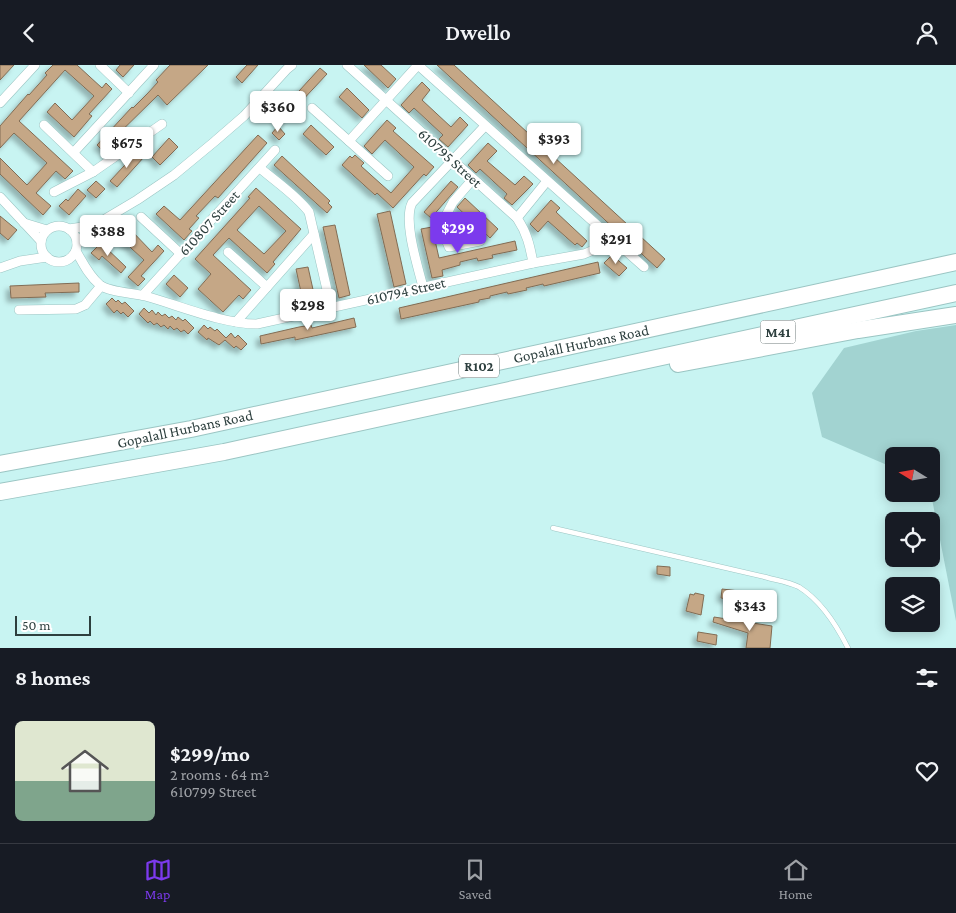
<!DOCTYPE html>
<html lang="en">
<head>
<meta charset="utf-8">
<style>
	body { margin:0; font-family:"Crimson Pro",serif; background:#242831; color:#f1f3f6; height:100vh; display:flex; flex-direction:column; font-size:19px; white-space:nowrap }
	* { box-sizing:border-box; margin:0 }
	p { font-size:16px; color:#9ea1a6 }
	.icon { flex:none; width:28px; height:28px; fill:none; stroke:currentColor; stroke-width:2; stroke-linecap:round; stroke-linejoin:round }
	.map { position:relative; height:583px; overflow:hidden }
	.panel { display:flex; flex-direction:column; background:#171b24; flex:1 }
	.panel>* { flex:none }
	.needle { width:32px; rotate:281deg }
	.buttons { position:absolute; left:885px; top:382px; display:grid; gap:10px }
	.buttons a { display:grid; place-items:center; width:55px; height:55px; border-radius:8px; background:#171b24; box-shadow:0 2px 12px #0003; font-size:25px }
	.scale { position:absolute; left:15px; bottom:12px; width:76px; box-sizing:border-box; padding-left:5px; border:2px solid #2d3f3e; border-top:0; font-size:14px; line-height:18px; white-space:nowrap; color:#2d3f3e; -webkit-text-stroke:4px #fff; paint-order:stroke }
	.price { position:absolute; translate:-50% -42px; padding:0 11px; border-radius:5px; background:#fff; color:#222; font-size:16px; line-height:32px; filter:drop-shadow(0 1px 2px #0008) }
	.price::after { content:''; position:absolute; left:50%; top:30px; width:15px; height:11px; margin-left:-8px; background:inherit; clip-path:polygon(0 0,100% 0,50% 100%) }
	.price.active { background:#7c3aed; color:#fff }
	ul { padding:0; list-style:none }
	li { display:flex; align-items:center; gap:15px; height:125px; padding:0 15px }
	li+li { border-top:1px solid #363941 }
	li span { display:grid; place-items:center; flex:none; width:140px; height:100px; border-radius:8px; color:#555 }
	li>.icon { margin-inline-start:auto }
	span .icon { width:60px; height:60px; fill:#fffc; stroke-width:1 }
	li b { font-size:21px }
	h2 { display:flex; justify-content:space-between; align-items:center; height:60px; padding:0 15px; font-size:21px }
	header { display:flex; justify-content:space-between; align-items:center; height:65px; padding:0 15px; background:#171b24; font-size:22px; font-weight:600 }
	.dock { display:flex; justify-content:space-around; align-items:center; height:70px; border-top:1px solid #363941; background:#171b24; font-size:14px; color:#9ea1a6 }
	.dock a { display:grid; justify-items:center; gap:2px }
	.dock .active { color:#7c3aed }
	.map>svg:first-child { display:block }
</style>
</head>
<body>
<header><svg class="icon" aria-label="back" viewBox="0 0 24 24"><path d="M15 5l-7 7 7 7"/></svg>Dwello<svg class="icon" aria-label="person" viewBox="0 0 24 24"><circle cx="12" cy="8" r="4"/><path d="M4 21q1-7 8-7t8 7"/></svg></header>
<div class="map">
<svg width="956" height="583" viewBox="0 0 956 583">
	<defs>
		<filter id="shadow"><feDropShadow dx="-4" dy="4" stdDeviation="2.5" flood-color="#0004"/></filter>
	</defs>
	<rect width="100%" height="100%" fill="#c8f4f2"/>
	<path fill="#a2d3d1" d="M956,260V556L931,429V391H894V403L822,372L812,328L844,283L916,266Z"/>
	<g fill="#c5a786" stroke="#816c54" fill-rule="evenodd" filter="url(#shadow)">
		<path d="M0,0H14L0,15Z"/>
		<path d="M53,0H77L102,23L106,18L112,24L89,49L92,51L74,72L47,47L55,38L72,55L94,31L65,5L19,56L73,106L65,114L56,106L36,128L51,141L43,150L0,109V93L27,120L47,98L14,68L0,83V61L28,29L29,30L47,10L45,8Z"/>
		<path d="M120,0H134L123,12L116,5Z"/>
		<path d="M170,0H208L167,40L158,30L102,85L97,80L132,42L133,43L147,29L158,17L156,15Z"/>
		<path d="M247,0H258L242,18L236,12Z"/>
		<path d="M364,0H381L396,14L388,23Z"/>
		<path d="M437,0H454L665,194L657,203Z"/>
		<path d="M320,3L327,9L284,55L278,49Z"/>
		<path d="M422,17L430,25L422,35L451,62L460,52L468,60L448,82L439,74L443,70L414,43L409,48L401,40Z"/>
		<path d="M347,23L369,45L362,53L339,32Z"/>
		<path d="M387,55L396,63L393,66L434,102L426,111L424,109L393,143L377,128L375,130L342,100L350,91L352,93L355,90L364,98L361,101L391,128L414,102L385,75L372,89L364,81Z"/>
		<path d="M311,60L334,82L326,90L303,69Z"/>
		<path d="M278,61L285,69L279,75L272,68Z"/>
		<path d="M258,70L267,78L218,133L215,131L196,151L199,153L189,164L192,166L184,175L156,149L164,141L180,155Z"/>
		<path d="M169,73L178,82L160,100L152,92Z"/>
		<path d="M488,78L497,86L487,96L515,120L524,111L533,119L512,140L504,133L507,129L480,104L476,108L468,100Z"/>
		<path d="M138,86L144,92L117,122L110,116Z"/>
		<path d="M282,91L330,136L328,138L332,142L327,148L274,100Z"/>
		<path d="M96,116L105,124L96,133L87,125Z"/>
		<path d="M451,116L458,122L431,153L424,147Z"/>
		<path d="M256,123L301,164L273,197L275,199L267,208L229,173L213,190L251,225L243,234L239,230L223,247L198,224L211,209L195,194L250,133L248,132ZM259,141L286,166L264,189L237,165Z"/>
		<path d="M78,124L86,131L69,150L59,141L66,134L68,136Z"/>
		<path d="M465,133L498,164L490,173L457,142Z"/>
		<path d="M551,135L560,143L556,147L587,176L582,182L577,178L575,180L548,156L538,167L530,159Z"/>
		<path d="M390,146L406,219L394,222L377,149Z"/>
		<path d="M0,151L17,165L8,175L0,168Z"/>
		<path d="M335,160L350,230L339,233L323,162Z"/>
		<path d="M128,162L152,187L158,180L164,186L141,211L145,214L138,221L128,212L144,195L119,172Z"/>
		<path d="M432,162L439,193L515,176L517,185L492,190L493,193L478,196L477,193L460,197V200L442,205L443,211L432,213L421,164Z"/>
		<path d="M101,178L126,202L121,208L102,191L99,195L91,188Z"/>
		<path d="M612,190L627,203L619,211L604,198Z"/>
		<path d="M598,197L600,208L544,221L543,219L526,223L527,225L508,229L507,227L490,231V233L479,235V237L401,254L399,243Z"/>
		<path d="M308,202L316,238L304,241L296,204Z"/>
		<path d="M174,210L188,223L180,232L166,219Z"/>
		<path d="M79,218V227L45,228L46,232L11,233L10,221Z"/>
		<path d="M112,233L116,237L118,235L122,239L125,237L134,246L128,252L123,247L121,249L117,245L114,248L106,239Z"/>
		<path d="M144,243L149,248L152,245L156,250L158,247L162,251L165,249L169,253L172,251L176,255L178,252L183,256L185,254L194,263L188,269L184,265L181,267L177,263L174,265L170,261L168,264L164,260L161,262L157,258L154,260L150,256L148,258L139,249Z"/>
		<path d="M354,253L356,262L295,275V272L261,279L260,271L299,262L311,260L312,263Z"/>
		<path d="M204,260L208,264L210,262L215,266L217,264L226,273L231,268L235,273L238,270L247,279L241,285L236,281L234,283L225,275L219,280L208,273L207,275L198,267Z"/>
		<path d="M657,501L670,502V511L657,509Z"/>
		<path d="M722,524L765,529V530L770,531V540L755,539L756,537L739,534L738,536L721,533Z"/>
		<path d="M695,528L704,530L701,550L686,546L690,529L694,530Z"/>
		<path d="M714,552L772,561L770,583H746L748,568L713,557Z"/>
		<path d="M698,567L717,570L716,580L697,576Z"/>
	</g>
	<g fill="none" stroke-linecap="round" stroke-linejoin="round">
		<g stroke="#9bc5c3" stroke-width="5.5">
			<path id="service" d="M553,463L765,512C775,515 789,517 799,522C820,535 837,561 848,583"/>
		</g>
		<g stroke="#9bc5c3" stroke-width="10">
			<g id="minor">
				<path d="M100,0L129,28"/>
				<path d="M347,0L517,153C527,168 530,181 533,198"/>
				<path d="M418,0L644,202"/>
				<path d="M0,38L35,0"/>
				<path d="M312,43L388,111"/>
				<path d="M44,60L93,107"/>
				<path d="M349,76L418,0"/>
				<path d="M74,87L154,0"/>
				<path d="M260,103C276,117 296,130 309,147L331,242"/>
				<path d="M473,114L453,137L444,154L447,177L449,182L480,176"/>
				<path d="M54,127L93,107L162,59"/>
				<path d="M0,132L41,176"/>
				<path d="M141,152L181,189"/>
				<path d="M517,153L547,116"/>
				<path d="M24,158L47,165"/>
				<circle cx="59" cy="179" r="18"/>
				<path d="M69,164L95,160"/>
				<path d="M77,178L95,160L137,135L174,110L214,77L244,51L287,4L292,0"/>
				<path d="M76,186C83,198 89,211 100,220C109,227 133,228 145,231C178,240 223,259 257,259L533,198L584,189L600,182L610,171"/>
				<path d="M228,187L267,222"/>
				<path d="M0,203L20,196L47,192"/>
				<path d="M423,222C418,202 403,156 412,138L485,61"/>
				<path d="M143,230L275,85"/>
				<path d="M19,245L76,244L85,240L101,221"/>
				<path d="M236,257L314,169"/>
			</g>
		</g>
		<g stroke="#9bc5c3" stroke-width="18">
			<g id="motorway">
				<path d="M678,299L858,265L956,250"/>
				<path d="M0,399L191,364L956,197"/>
				<path d="M0,427L224,387L956,228"/>
			</g>
		</g>
		<use href="#service" stroke="#fff" stroke-width="4.5"/>
		<use href="#minor" stroke="#fff" stroke-width="9"/>
		<use href="#motorway" stroke="#fff" stroke-width="16"/>
	</g>
	<g text-anchor="middle" stroke-width="4" stroke-linejoin="round" paint-order="stroke">
		<g fill="#fff" stroke="#6c7978" stroke-width="1">
			<rect x="760.5" y="255.5" width="35" height="23" rx="4"/>
			<rect x="459" y="289.5" width="40" height="23" rx="4"/>
		</g>
		<g font-size="14" font-weight="bold" fill="#2d3f3e">
			<text x="778" y="272">M41</text>
			<text x="479" y="306">R102</text>
		</g>
		<g font-size="15" fill="#2d3f3e" stroke="#fff">
			<text transform="translate(450 93) rotate(42)" y="5">610795 Street</text>
			<text transform="translate(209 158) rotate(-48)" y="5">610807 Street</text>
			<text transform="translate(406 226) rotate(-13)" y="5">610794 Street</text>
			<text transform="translate(581 279) rotate(-12)" y="5">Gopalall Hurbans Road</text>
			<text transform="translate(185 364) rotate(-12)" y="5">Gopalall Hurbans Road</text>
		</g>
	</g>
</svg>
<div class="buttons">
<a><svg class="needle" viewBox="-14 -14 28 28"><path d="M0-13l5 13h-10z" fill="#e53935"/><path d="M0 13l5-13h-10z" fill="#9ea1a6"/></svg></a>
<a><svg class="icon" aria-label="locate" viewBox="0 0 24 24"><circle cx="12" cy="12" r="6"/><path d="M12 2v4M12 18v4M2 12h4M18 12h4"/></svg></a>
<a><svg class="icon" aria-label="layers" viewBox="0 0 24 24"><path d="M12 4l9 5-9 5-9-5zM3 14l9 5 9-5"/></svg></a>
</div>
<div class="scale">50 m</div>
<b class="price" style="left:278px;top:68px">$360</b>
<b class="price" style="left:554px;top:100px">$393</b>
<b class="price" style="left:127px;top:104px">$675</b>
<b class="price active" style="left:458px;top:189px">$299</b>
<b class="price" style="left:108px;top:192px">$388</b>
<b class="price" style="left:616px;top:200px">$291</b>
<b class="price" style="left:308px;top:266px">$298</b>
<b class="price" style="left:750px;top:567px">$343</b>
</div>
<section class="panel">
<h2>8 homes<svg class="icon" aria-label="filters" viewBox="0 0 24 24"><path d="M4 7h16M4 17h16"/><circle cx="9" cy="7" r="2"/><circle cx="15" cy="17" r="2"/></svg></h2>
<ul>
<li><span style="background:linear-gradient(#dfe7d0 60%,#7fa58c 0)"><svg class="icon" aria-label="home" viewBox="0 0 24 24"><path d="M3 11l9-7 9 7M6 9v11h12V9"/></svg></span><div><b>$299/mo</b><p>2 rooms · 64 m²</p><p>610799 Street</p></div><svg class="icon" aria-label="heart" viewBox="0 0 24 24"><path d="M12 20l-8-8c-3-5 5-10 8-4 3-6 11-1 8 4z"/></svg></li>
</ul>
</section>
<nav class="dock">
<a class="active"><svg class="icon" aria-label="map" viewBox="0 0 24 24"><path d="M3 6l6-2 6 2 6-2v14l-6 2-6-2-6 2zM9 4v14M15 6v14"/></svg>Map</a>
<a><svg class="icon" aria-label="saved" viewBox="0 0 24 24"><path d="M7 4h10v16l-5-4-5 4z"/></svg>Saved</a>
<a><svg class="icon" aria-label="home" viewBox="0 0 24 24"><path d="M3 11l9-7 9 7M6 9v11h12V9"/></svg>Home</a>
</nav>
</body>
</html>
